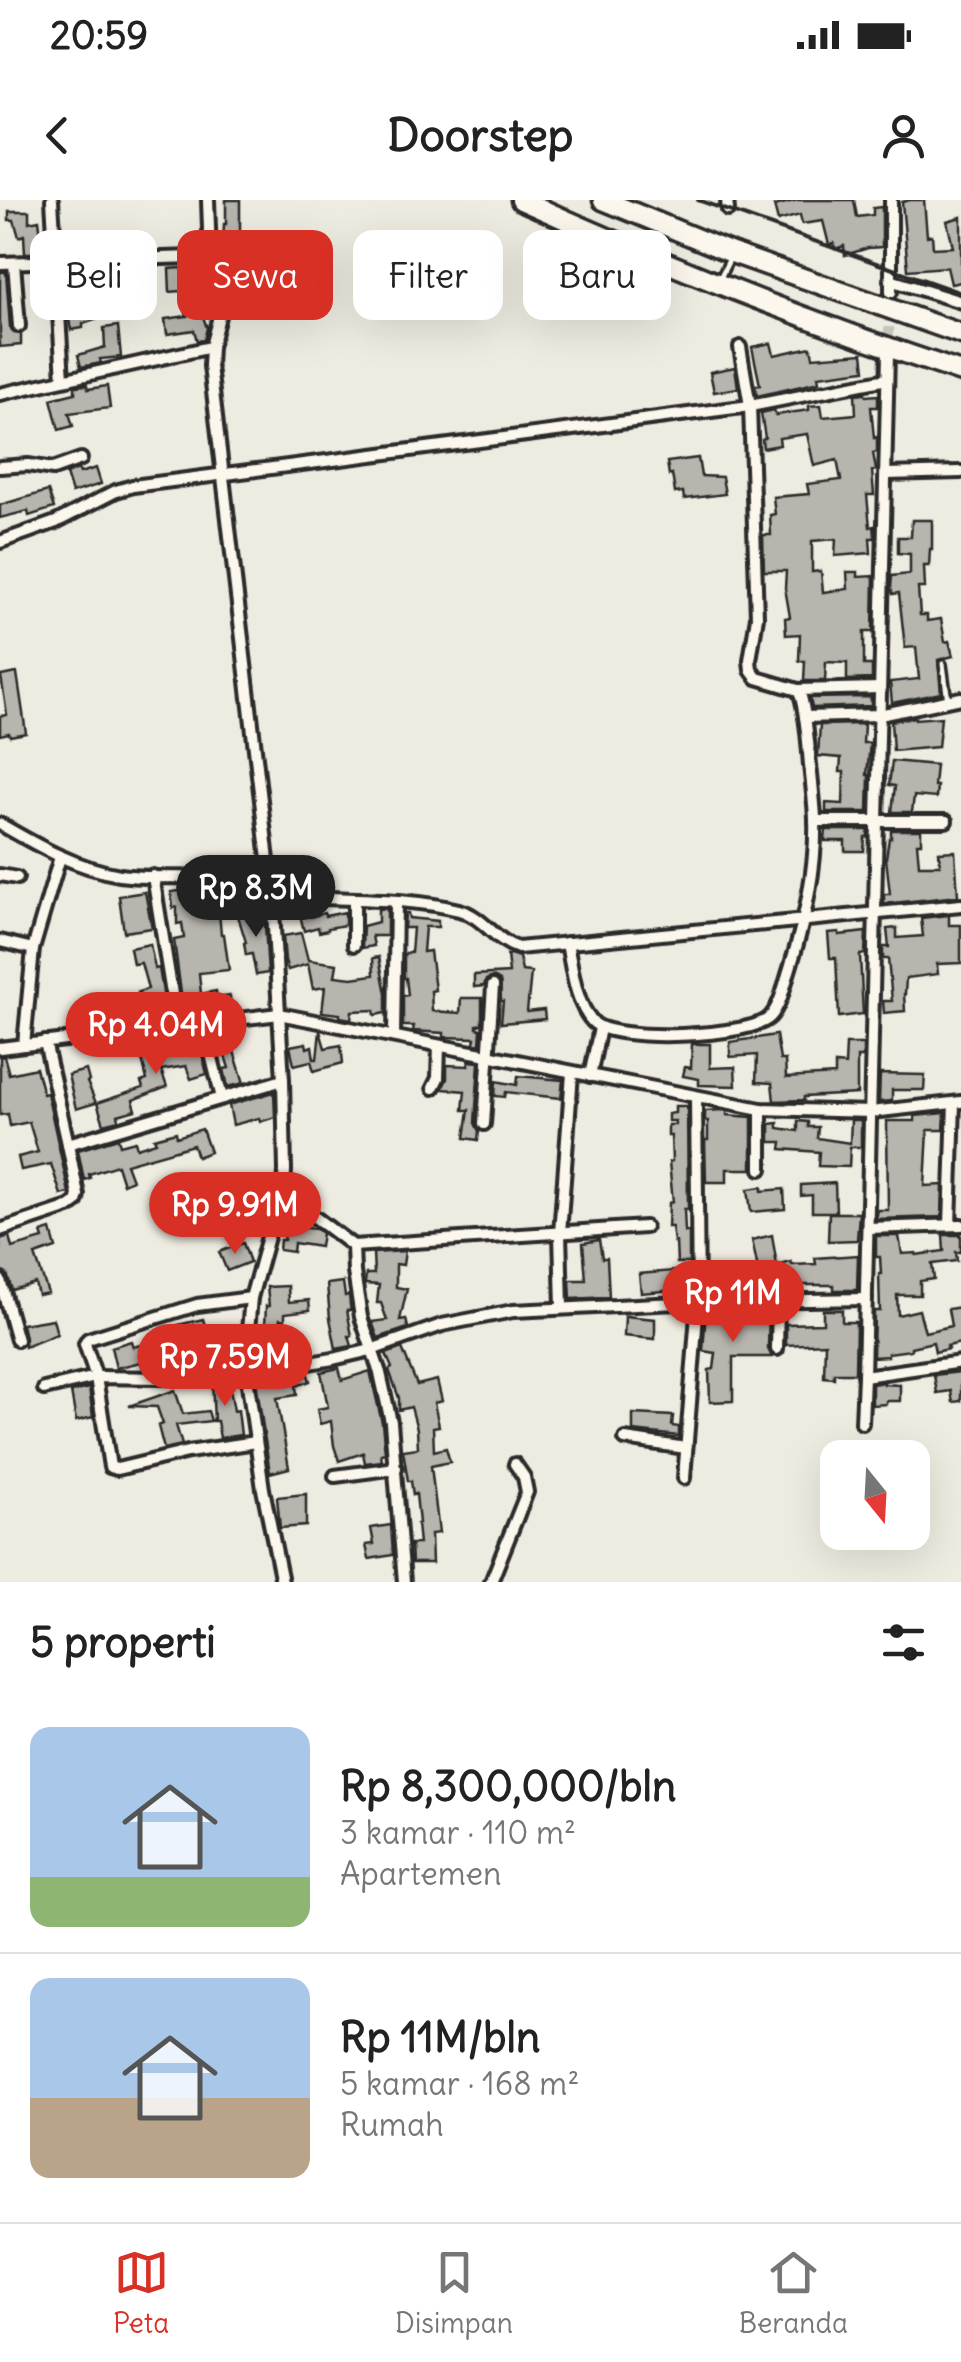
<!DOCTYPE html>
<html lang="id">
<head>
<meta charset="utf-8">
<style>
	body { margin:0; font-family:Delius,sans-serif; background:#f2f2f2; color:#222; height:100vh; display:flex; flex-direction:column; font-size:38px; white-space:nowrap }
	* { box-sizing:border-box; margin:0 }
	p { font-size:32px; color:#767676 }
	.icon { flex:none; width:55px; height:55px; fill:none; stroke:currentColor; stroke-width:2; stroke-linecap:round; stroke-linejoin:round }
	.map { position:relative; height:1382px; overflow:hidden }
	.sheet { display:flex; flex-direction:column; background:#fff; flex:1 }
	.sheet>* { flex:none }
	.guide { position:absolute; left:30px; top:30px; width:902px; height:90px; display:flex; gap:20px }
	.needle { width:65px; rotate:162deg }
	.tools { position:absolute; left:820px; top:1240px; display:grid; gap:20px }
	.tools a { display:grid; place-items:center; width:110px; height:110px; border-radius:20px; background:#fff; box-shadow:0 10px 40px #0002; font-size:50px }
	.price { position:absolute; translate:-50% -85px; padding:0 22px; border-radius:35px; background:#d93025; color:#fff; font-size:32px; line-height:65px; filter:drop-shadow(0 2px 5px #0008) }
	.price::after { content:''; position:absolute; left:50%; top:60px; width:30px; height:22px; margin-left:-15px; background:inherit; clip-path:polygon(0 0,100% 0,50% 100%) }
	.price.on { background:#222; color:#fff }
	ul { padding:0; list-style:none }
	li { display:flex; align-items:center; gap:30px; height:250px; padding:0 30px }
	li+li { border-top:2px solid #e0e0e0 }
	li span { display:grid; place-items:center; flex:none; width:280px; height:200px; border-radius:20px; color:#555 }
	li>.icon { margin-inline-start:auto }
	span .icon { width:120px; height:120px; fill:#fffc; stroke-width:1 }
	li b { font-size:42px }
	h2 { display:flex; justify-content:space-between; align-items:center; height:120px; padding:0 30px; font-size:42px }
	.chip { padding:0 35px; border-radius:20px; background:#fff; box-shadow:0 10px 40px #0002; font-size:35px; line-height:90px }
	.chip.on { background:#d93025; color:#fff }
	.status { display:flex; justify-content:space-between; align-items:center; height:70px; padding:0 50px; background:#fff; direction:ltr }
	.status svg { height:28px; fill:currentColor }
	header { display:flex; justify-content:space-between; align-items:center; height:130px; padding:0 30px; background:#fff; font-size:45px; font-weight:800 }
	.tabs { display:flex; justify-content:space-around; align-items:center; height:140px; border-top:2px solid #e0e0e0; background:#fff; font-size:28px; color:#767676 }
	.tabs a { display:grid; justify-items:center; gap:5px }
	.tabs .on { color:#d93025 }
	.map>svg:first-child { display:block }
</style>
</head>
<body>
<div class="status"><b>20:59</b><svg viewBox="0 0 49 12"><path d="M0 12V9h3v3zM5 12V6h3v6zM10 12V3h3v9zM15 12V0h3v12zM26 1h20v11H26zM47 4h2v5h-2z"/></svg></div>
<header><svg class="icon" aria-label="back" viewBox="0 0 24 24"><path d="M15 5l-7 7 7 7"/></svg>Doorstep<svg class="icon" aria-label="person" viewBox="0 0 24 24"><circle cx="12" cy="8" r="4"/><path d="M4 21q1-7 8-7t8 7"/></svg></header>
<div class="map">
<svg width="961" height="1382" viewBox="0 0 961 1382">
	<rect width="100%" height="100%" fill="#eeebe0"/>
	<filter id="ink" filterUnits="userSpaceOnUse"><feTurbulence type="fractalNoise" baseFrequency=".01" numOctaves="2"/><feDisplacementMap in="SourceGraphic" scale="20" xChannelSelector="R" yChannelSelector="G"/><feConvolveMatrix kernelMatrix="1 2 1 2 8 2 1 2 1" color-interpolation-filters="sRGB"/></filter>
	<g filter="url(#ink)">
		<g fill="#b8b5ae" stroke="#2b2b2b" stroke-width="2.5">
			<path d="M226,0H240V34H234V47H223L224,24H226Z"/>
			<path d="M798,0H854L857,17L873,15V8L882,7V47L868,48L845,55L844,46L835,49L834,43L829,45L823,21L802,24L800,15L778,21L774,6Z"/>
			<path d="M910,0H924L927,36L932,35L933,48L953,47L947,21L961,17V82L951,84L947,67L908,70L902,2Z"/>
			<path d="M9,11H29V22L39,20L43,53H25L24,35L19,37L14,20H9Z"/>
			<path d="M182,68L183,73L202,71L204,89L170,92L169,69Z"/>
			<path d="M0,72H6L10,127L14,133L21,134V145L0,147Z"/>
			<path d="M100,102L104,117L83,124V128L71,130L68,114L84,111L83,107Z"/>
			<path d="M199,105L207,128L204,140L197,141L194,130L167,134L165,119L187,116L185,110Z"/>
			<path d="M118,126L121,157L100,159L101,163L81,167L78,155L105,147L104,128Z"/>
			<path d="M771,143L774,155L811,147L813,157L863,153L865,170L818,176L819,182L757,196L755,186L760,185L752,147Z"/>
			<path d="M735,167L738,188L714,192L710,172Z"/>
			<path d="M87,185L88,189L107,186L110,208L69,213L73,226L59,230L51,199L75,193V186Z"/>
			<path d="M865,193L866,196L878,195V207H871L874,238L877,237V252L873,253L876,270L872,271L874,295H867L870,327L874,326L875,336V338H870L871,353L835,356L836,339L812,341V372L821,371L823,392L848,389L847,372H858V377L874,376L873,432H864V465H872V479L847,480V463L826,462L825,481H804L805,461H799L800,434L786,435L785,418L790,417L785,388L786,371H764L763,335H771L770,315L775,314L773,297L809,294L807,284L841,280L837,260L814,266L807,234L779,238L780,245L763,248L762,239L765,238L761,213L774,210L776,215L809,210V206L821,205L823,217L856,214L855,194Z"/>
			<path d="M698,258L701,276L722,277L725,294L684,299L683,292L675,293L672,274L669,275L667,262Z"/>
			<path d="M96,268L101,284L72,293L66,274L78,269L80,273Z"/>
			<path d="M48,291L54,308L29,316L28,311L0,318V305Z"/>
			<path d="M912,320H932V349H930L929,366H924L925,388H918L920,415H927V421L941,419L945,442L949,441L953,456L938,460L941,493L892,503L890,482L919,479L916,447L905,448L899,393L893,394L891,388L892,376L910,374V354L898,353V337H911Z"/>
			<path d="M17,473L26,533L10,536L9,533L0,535V516L7,515L1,476Z"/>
			<path d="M871,497V506L812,508L810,498Z"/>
			<path d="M915,517V519L941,517L938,547L893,551L891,521Z"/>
			<path d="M864,524L863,543H870L867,575H869L868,612H826V603L843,604L844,572H840L841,558L818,556L820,525Z"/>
			<path d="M892,561L936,565L934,586H937L936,598L914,596L912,612H892L895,586L889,585Z"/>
			<path d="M826,630H868V637H865L864,651H845V641H825Z"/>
			<path d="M891,630H921V643H917L919,665H940L939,652L955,651L958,696L884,704V694H890L886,658L889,638H891Z"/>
			<path d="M195,689L197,702L221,698L222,711L219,712L221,734H224L229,770L199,773L201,794L216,791L217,798L230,796L231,810L209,811L208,805L183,808L174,740L184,738L182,723L177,724V707L173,708L171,692Z"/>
			<path d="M145,692L152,728L124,732L119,696Z"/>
			<path d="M378,709H387V736H372L374,746L362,748L363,726L378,722Z"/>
			<path d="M264,710L268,773L256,775L252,754L246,755L244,743L246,742L238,716Z"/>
			<path d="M345,712V725L328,728V730L319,732L318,727L304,731L300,715L310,713L311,717L324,713L325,716Z"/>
			<path d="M405,713H408L409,718L438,721V727H425L423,752L430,751L435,790L431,791L432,811L460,813L461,798H482V824L477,825V828L481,829L480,845L474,843L475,838L444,837V833L413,831L414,826H403V796L408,795L406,778H404V754L411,753L413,728H404Z"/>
			<path d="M949,715V725H961V763L937,764L938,774L906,778L905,794H904L905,811L884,813L883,801H892L888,759H883V747H889L887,729L897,728V738L923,736L921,718Z"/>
			<path d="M839,732V735L866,732L865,754L860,755L863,814L839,817L836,758H830L828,733Z"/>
			<path d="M301,733L308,760L337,764L335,776L352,778L374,775L373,758L379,757L386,794V813L375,815L374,810L352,811L351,819L340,817V814L322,812L325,787L313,789L308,764L288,770L285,760L283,736Z"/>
			<path d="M150,744L155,769L159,768L167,817L143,821L140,812L128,816L125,806L140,801L138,792L148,789L141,763L133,764L130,748Z"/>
			<path d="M510,754L519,757L522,771L531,772L527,812L544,810L545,819L501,823L503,801H501L500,781L493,777L486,780L484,786L474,787V775L509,773L507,755Z"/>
			<path d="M227,829L244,883L228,887L224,869L229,868L221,843L218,844L214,831Z"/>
			<path d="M320,831L325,848L341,845L343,863L314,871L311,861L294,865L290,846L306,843L307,848L312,846L314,859H317Z"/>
			<path d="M776,835L780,860H785L786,878L835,875V864L845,865L846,844H863V857H857V894L804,897V900L774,901L772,883L756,882L757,855L730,857V842Z"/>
			<path d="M198,838L207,874L191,879L186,866L161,870L167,887L133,900L136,910L118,915L119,920L104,924L97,903L143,888L141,882L147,880L141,855L187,845L186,842Z"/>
			<path d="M692,844H710V868L735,867L736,886L699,885V879L683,876L685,867L691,868Z"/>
			<path d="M4,856L9,874L36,868L43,894L47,893L69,993L61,995L51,964L21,970L18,957L38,952L29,922L10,926L8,914L0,915V857Z"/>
			<path d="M469,861L479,862L475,923L479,931L478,940L465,938L469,910H463L465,891L442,889L447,879V865L468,866Z"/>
			<path d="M86,870L89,881L87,882L96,903L76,909L68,875Z"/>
			<path d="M880,874L925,875L924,890H892V901L879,902Z"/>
			<path d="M518,876L563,880L561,898L506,892L505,897L495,896L496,881L517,885Z"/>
			<path d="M274,892L275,917L260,922L259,918L233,925L229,905Z"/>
			<path d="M675,906H687L688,1009H684L685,1032H689V1063H677L676,1042H674L672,1027H668L669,1003L673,1002L669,962L672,961L671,936H668V925H675V921H668V914L675,913Z"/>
			<path d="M723,910L727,911V915L752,917V969H727V982H706L705,940H708V921H705V911Z"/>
			<path d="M945,913L944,930H928L925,986L943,985L942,1017L876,1019L878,1010H888L887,921H915V916Z"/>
			<path d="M851,920H861V947H850L849,967L818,966L819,952L781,949L782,942H770V924L778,923V928L798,931V921L808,922V927H818L817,938L850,943Z"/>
			<path d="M202,929L210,952L197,957L193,945L126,964L132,980L123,984L117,965L89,974L90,978L84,980L78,950L118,938L120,945L135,941L137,948L156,942L154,938L176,932L177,937Z"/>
			<path d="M835,983L836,1012H812V995L801,996V985Z"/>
			<path d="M762,987V991L784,989L785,1009L751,1012L748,989Z"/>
			<path d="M292,1011L309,1024L306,1028L316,1029L322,1033L320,1047L294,1043L293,1052L279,1050L280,1040H284L285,1023Z"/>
			<path d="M829,1013H859L857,1040L828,1041Z"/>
			<path d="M51,1030L56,1048L35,1055L48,1093L38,1095L35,1083L12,1090L7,1074L0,1071V1039L9,1036L12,1048L43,1039L41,1033Z"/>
			<path d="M772,1035L777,1066L791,1062L792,1065L816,1064L815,1058L858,1055L857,1090H834V1085H795L797,1090L793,1092L721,1093L722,1075L733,1076V1079L754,1080V1074H759L752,1040Z"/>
			<path d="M943,1035H961V1052H956L957,1061L932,1064L934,1079L920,1081V1095H897L898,1115L919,1110L925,1132L951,1126L948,1109L961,1107V1143L947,1146L948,1149L935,1152L933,1142L911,1147V1150L888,1153V1156L873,1157L874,1111H880L879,1074H881L880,1057H876V1036H899L902,1054L916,1053V1055L944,1051Z"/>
			<path d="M599,1040L602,1058H607L609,1097L571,1099L570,1080H586L583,1043Z"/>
			<path d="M243,1043L250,1062L227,1071L219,1052Z"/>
			<path d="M405,1051L403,1065L396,1064V1087L407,1089L400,1120L406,1119L408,1128L378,1138L372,1122L387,1120L381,1103H377L379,1085L365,1084L366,1074H374L373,1053Z"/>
			<path d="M673,1071L675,1090L641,1093L639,1074Z"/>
			<path d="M343,1082L345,1096L349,1095L350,1105L351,1110H347L352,1136H349L352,1146L336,1149L330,1118L327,1084Z"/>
			<path d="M288,1086L289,1102L309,1100L310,1110L285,1113V1120L280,1119V1126L265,1125L266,1106H269L267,1087Z"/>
			<path d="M769,1109L768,1149L772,1157H733V1201L710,1202L709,1170L714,1169L716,1153L703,1151L706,1111Z"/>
			<path d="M823,1110H842V1122H856L855,1173H834V1178L824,1177L825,1143L786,1145V1124L823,1123Z"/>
			<path d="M625,1116L655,1119V1139L624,1136Z"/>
			<path d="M53,1119L57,1134L25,1147V1138L22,1124Z"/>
			<path d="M203,1119L209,1138L188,1144L192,1164L181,1168L178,1158L143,1168L141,1162L116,1168L111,1147L131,1141L133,1147L169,1138L166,1128Z"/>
			<path d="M402,1148L417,1185L437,1180L442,1201L434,1203L439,1226L433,1227L434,1251L446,1248L450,1262L431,1266L439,1333L431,1334L432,1363H412L411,1344H419L417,1324L419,1323L416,1294L413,1295L411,1281H408L403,1250L418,1248L417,1229L411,1207L399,1210V1198L389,1170L392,1168L386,1154Z"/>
			<path d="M339,1168L342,1180L370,1171L382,1223L385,1253L381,1254L382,1261L365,1263L363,1253L339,1261L334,1246L331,1221L320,1224L317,1209L328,1207L321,1172Z"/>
			<path d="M307,1172L310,1181L296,1186L297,1195L277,1198L289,1268L270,1273L256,1181Z"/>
			<path d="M961,1172V1201L953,1202L951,1191L937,1193L934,1175Z"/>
			<path d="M228,1177L234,1211L238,1210L241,1235L220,1238L217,1221H214L212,1180Z"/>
			<path d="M884,1182V1184L900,1185V1201H886V1204L872,1205V1184Z"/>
			<path d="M89,1188L93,1217L76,1221L71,1192Z"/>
			<path d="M175,1190L183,1214L208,1211L211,1221L176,1225L182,1245L164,1249L158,1226L163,1224L157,1207L129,1206Z"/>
			<path d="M633,1214L673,1216L672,1226L679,1227V1236L633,1231Z"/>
			<path d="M306,1294V1326L280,1328L277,1297Z"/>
			<path d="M391,1325L393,1355L369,1359L366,1345L374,1344L371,1328Z"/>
		</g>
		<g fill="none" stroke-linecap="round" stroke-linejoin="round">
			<path stroke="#c7c5bc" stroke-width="10" stroke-dasharray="10 5" stroke-linecap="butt" d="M888,152L891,92"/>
			<g stroke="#2b2b2b" stroke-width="12">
				<g id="lane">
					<path d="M719,80L730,58"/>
					<path d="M943,464L948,501"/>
				</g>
			</g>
			<g stroke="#2b2b2b" stroke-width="18">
				<g id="street">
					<path d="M52,0L63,179"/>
					<path d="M208,0L210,57"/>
					<path d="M727,0L728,10"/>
					<path d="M0,63L227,56L231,58L233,62L211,147L210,166L272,694L283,880L68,944L45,842"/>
					<path d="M14,63L19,126"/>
					<path d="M890,80L961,102"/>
					<path d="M891,92V0"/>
					<path d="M888,153L864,1176L961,1162"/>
					<path d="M0,194L211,147"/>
					<path d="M0,267L28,265L53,269L81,259"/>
					<path d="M886,274L961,272"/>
					<path d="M0,342L56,322L116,291L133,286L750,206L887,179"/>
					<path d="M798,490L880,488"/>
					<path d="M805,517L879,515L961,498"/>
					<path d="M815,621H946"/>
					<path d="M0,624C38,646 76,668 120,675C170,682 227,668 272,694C333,702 399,695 459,710C483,716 495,741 518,748L961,705"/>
					<path d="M0,675L17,678"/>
					<path d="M153,676L177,825"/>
					<path d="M0,741L33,749"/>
					<path d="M567,743C572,768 575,803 593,822C612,843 752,837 770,817C781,805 785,783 790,768C805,720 817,669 815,618C814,600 812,583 810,565C808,542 807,519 801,497L798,490L757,478L751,470L750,460L757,417L750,206L740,147"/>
					<path d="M354,745V700"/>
					<path d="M203,822L222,898"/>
					<path d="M394,835L396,703"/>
					<path d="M24,845L33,749L60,657"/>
					<path d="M0,848L279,814L761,909L871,912L961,902"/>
					<path d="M590,876L600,828"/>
					<path d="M283,880L285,970L284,994"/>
					<path d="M433,888L438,878L439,846"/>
					<path d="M484,924L493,786"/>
					<path d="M761,969V909"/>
					<path d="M950,1025L954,903"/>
					<path d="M868,1028L961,1025"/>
					<path d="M0,1030L69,1007L76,1002L78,995L68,944"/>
					<path d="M353,1046L354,1072L361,1117L380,1173L391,1222L404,1382"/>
					<path d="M0,1080L17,1140"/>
					<path d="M251,1098L197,1105L88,1139L85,1144L96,1177L110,1267L117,1269L188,1252L256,1242"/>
					<path d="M562,1107L560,1033L572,873"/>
					<path d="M777,1149L778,1100"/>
					<path d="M245,1174L333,1159L371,1150L442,1125L513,1111L698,1102L866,1099"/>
					<path d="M44,1189L96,1177L162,1178L188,1176L245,1163"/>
					<path d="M862,1223L864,1176"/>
					<path d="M625,1239L686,1248"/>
					<path d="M335,1276L396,1268"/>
					<path d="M684,1278L698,1102L696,898"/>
					<path d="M282,1382L263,1289L245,1163L251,1098L271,1026L284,994L353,1046L645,1027"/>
					<path d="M491,1382L527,1292L524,1277L515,1264"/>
				</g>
			</g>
			<g stroke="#2b2b2b" stroke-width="25">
				<g id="highway">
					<path d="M521,0C665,65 812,123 961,172"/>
					<path d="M603,0L732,53L961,134"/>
				</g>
			</g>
			<use href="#lane" stroke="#fbf7ec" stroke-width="5"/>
			<use href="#street" stroke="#fbf7ec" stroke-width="10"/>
			<use href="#highway" stroke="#fbf7ec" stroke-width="18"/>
			<path stroke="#2b2b2b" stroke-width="4" d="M698,0L961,93"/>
		</g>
	</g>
</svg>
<div class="tools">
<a><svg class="needle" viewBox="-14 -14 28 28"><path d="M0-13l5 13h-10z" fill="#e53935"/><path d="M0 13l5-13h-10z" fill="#767676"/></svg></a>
</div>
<b class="price on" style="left:256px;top:740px">Rp 8.3M</b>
<b class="price" style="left:156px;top:877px">Rp 4.04M</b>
<b class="price" style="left:235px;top:1057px">Rp 9.91M</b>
<b class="price" style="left:733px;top:1145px">Rp 11M</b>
<b class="price" style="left:225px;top:1209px">Rp 7.59M</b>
<div class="guide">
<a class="chip">Beli</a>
<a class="chip on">Sewa</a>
<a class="chip">Filter</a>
<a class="chip">Baru</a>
</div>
</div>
<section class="sheet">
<h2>5 properti<svg class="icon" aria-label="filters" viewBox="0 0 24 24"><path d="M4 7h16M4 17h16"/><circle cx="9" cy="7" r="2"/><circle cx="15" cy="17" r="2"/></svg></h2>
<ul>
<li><span style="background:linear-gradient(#a9c7e8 75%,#8fb573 0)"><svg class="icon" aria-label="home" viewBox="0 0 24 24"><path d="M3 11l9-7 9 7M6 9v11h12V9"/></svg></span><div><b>Rp 8,300,000/bln</b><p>3 kamar · 110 m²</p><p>Apartemen</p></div></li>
<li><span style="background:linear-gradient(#a9c7e8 60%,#b9a48a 0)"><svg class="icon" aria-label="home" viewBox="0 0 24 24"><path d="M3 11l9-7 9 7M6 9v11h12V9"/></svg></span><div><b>Rp 11M/bln</b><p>5 kamar · 168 m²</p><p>Rumah</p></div></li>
</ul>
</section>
<nav class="tabs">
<a class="on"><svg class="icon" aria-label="map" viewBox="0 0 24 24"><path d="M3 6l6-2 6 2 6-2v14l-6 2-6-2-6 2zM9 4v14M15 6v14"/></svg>Peta</a>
<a><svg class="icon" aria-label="saved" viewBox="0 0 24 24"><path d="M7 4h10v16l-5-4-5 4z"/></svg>Disimpan</a>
<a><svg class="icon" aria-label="home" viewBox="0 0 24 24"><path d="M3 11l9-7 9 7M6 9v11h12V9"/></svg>Beranda</a>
</nav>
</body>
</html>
